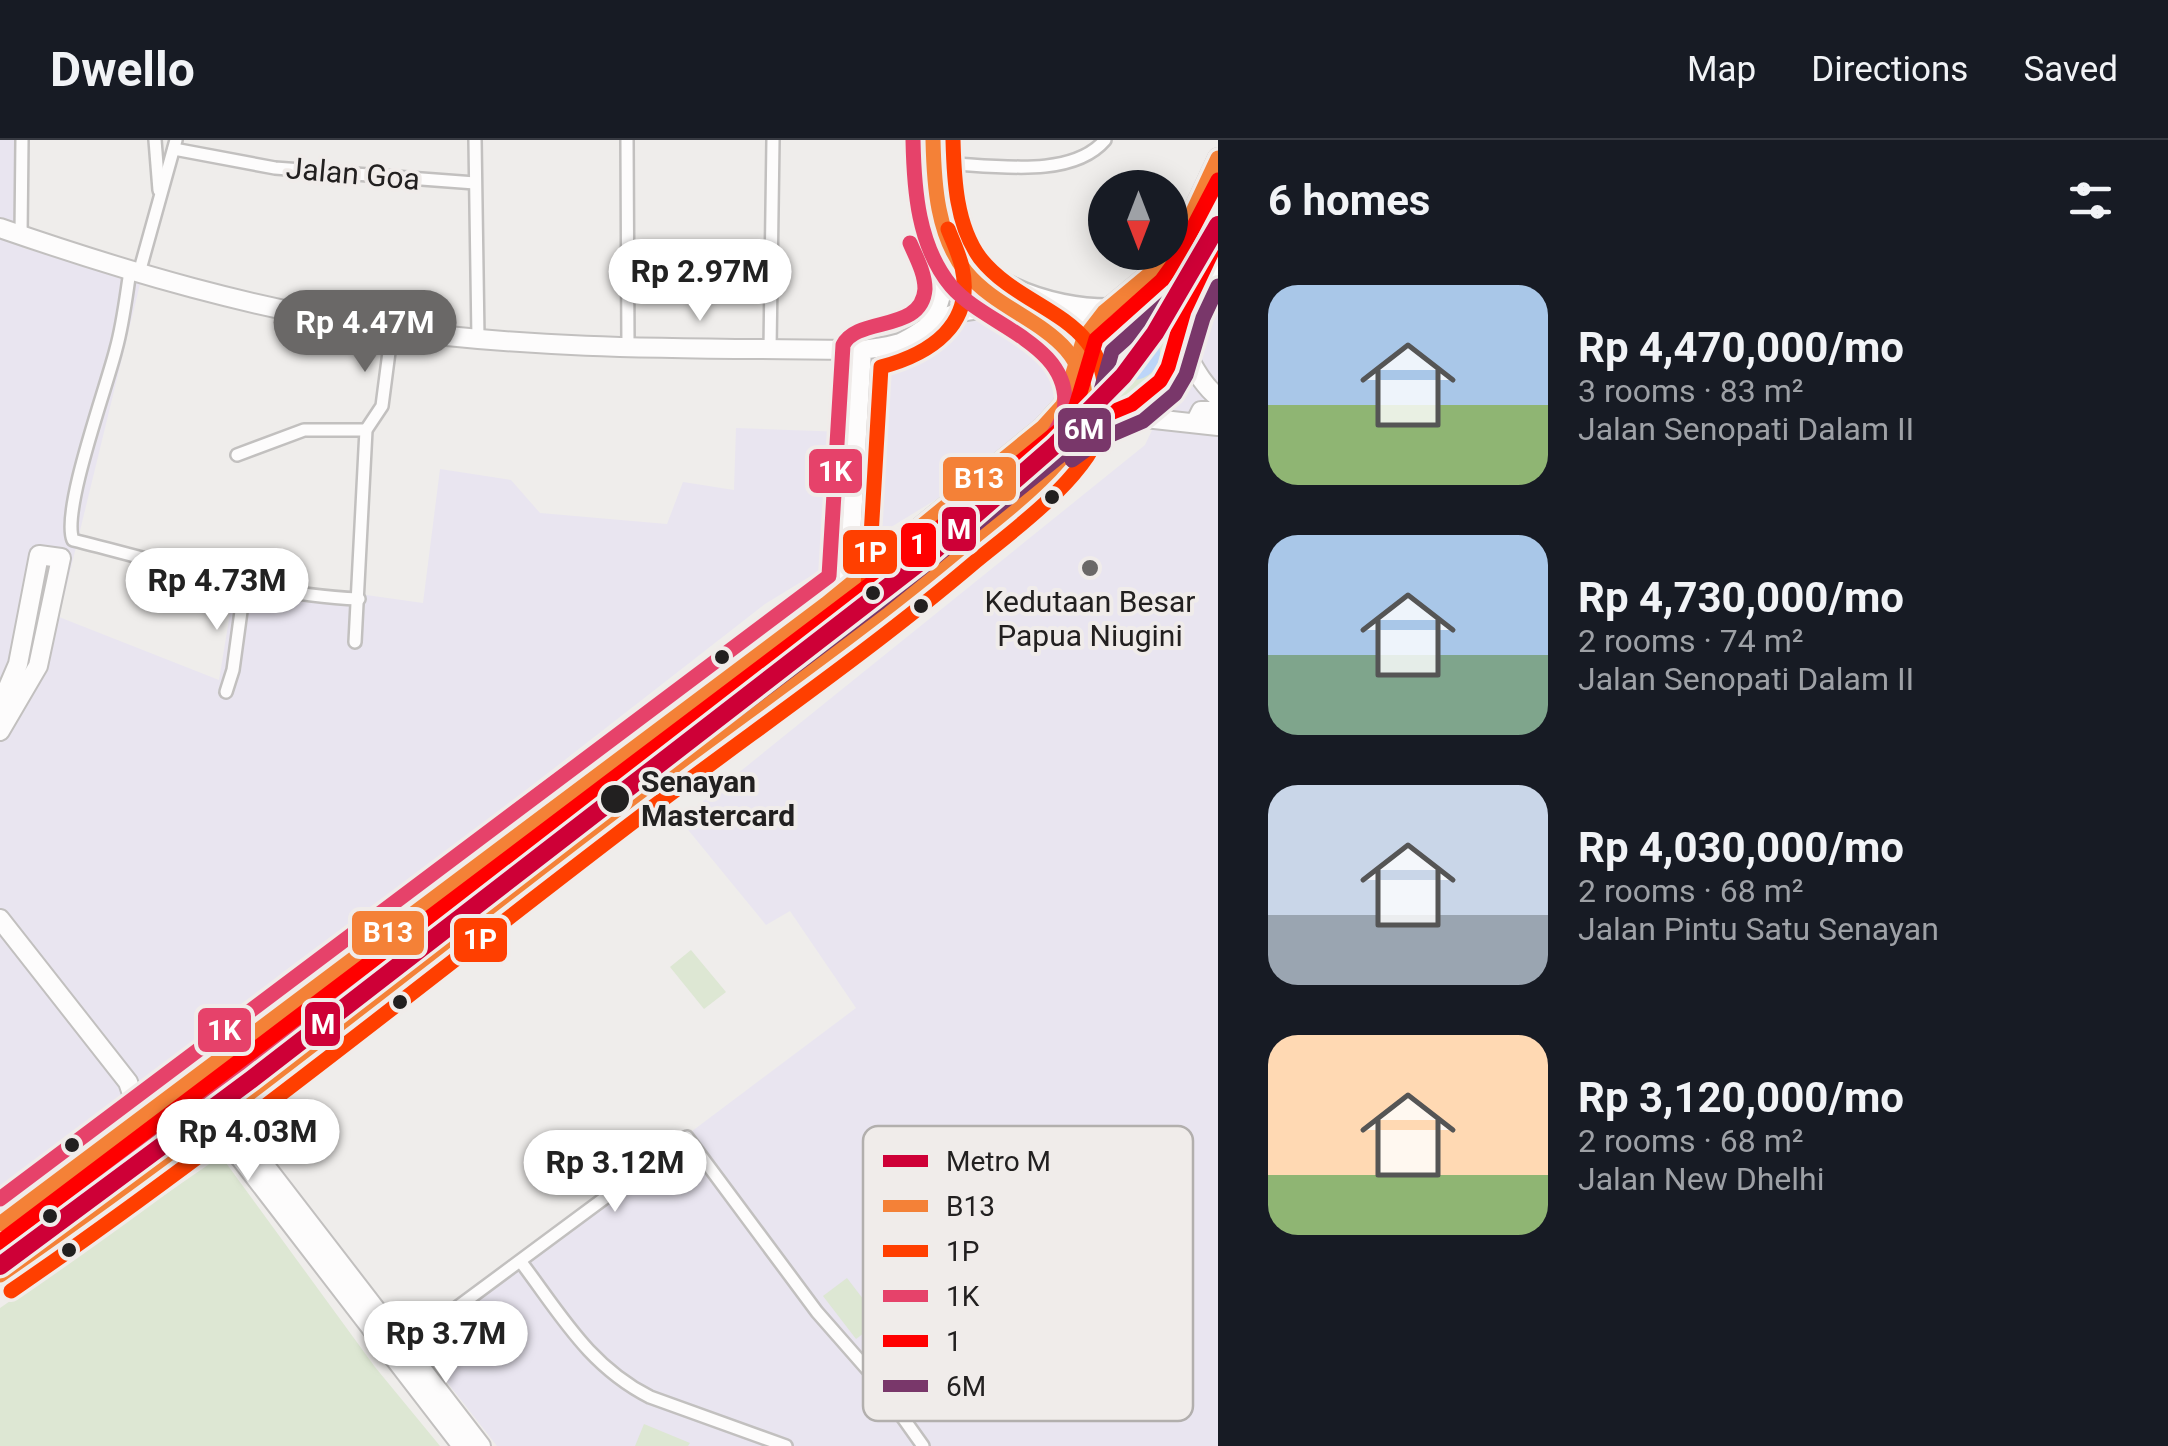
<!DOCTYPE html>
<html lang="en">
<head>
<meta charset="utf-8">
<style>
	body { margin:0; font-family:Roboto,sans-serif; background:#242831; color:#f1f3f6; height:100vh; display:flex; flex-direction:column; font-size:38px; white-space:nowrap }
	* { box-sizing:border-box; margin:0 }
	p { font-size:32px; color:#9ea1a6 }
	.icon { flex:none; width:55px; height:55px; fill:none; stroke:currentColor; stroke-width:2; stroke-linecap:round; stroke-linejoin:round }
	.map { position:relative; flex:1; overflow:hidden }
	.details { display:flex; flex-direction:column; background:#171b24; width:950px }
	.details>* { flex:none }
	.needle { width:65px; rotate:180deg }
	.tools { position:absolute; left:1088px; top:30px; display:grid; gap:20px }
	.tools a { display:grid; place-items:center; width:100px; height:100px; border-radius:50%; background:#171b24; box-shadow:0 5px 25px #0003; font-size:50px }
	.price { position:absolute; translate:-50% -85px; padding:0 22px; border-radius:35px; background:#fff; color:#222; font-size:32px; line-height:65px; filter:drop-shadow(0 2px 5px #0008) }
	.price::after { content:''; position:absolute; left:50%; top:60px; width:30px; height:22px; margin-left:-15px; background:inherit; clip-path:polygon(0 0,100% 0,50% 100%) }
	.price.on { background:#6a6867; color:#fff }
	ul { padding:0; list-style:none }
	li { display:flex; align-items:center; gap:30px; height:250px; padding:0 50px }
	li span { display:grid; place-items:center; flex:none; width:280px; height:200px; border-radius:30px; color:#555 }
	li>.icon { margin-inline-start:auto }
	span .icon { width:120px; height:120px; fill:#fffc; stroke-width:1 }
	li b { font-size:42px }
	h2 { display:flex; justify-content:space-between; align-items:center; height:120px; padding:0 50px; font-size:42px }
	header { display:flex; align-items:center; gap:60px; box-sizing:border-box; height:140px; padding:0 50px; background:#171b24; border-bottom:2px solid #363941 }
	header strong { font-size:48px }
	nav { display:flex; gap:55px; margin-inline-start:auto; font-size:35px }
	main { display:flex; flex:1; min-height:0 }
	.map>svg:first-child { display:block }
</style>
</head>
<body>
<header>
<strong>Dwello</strong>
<nav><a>Map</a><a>Directions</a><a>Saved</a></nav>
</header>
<main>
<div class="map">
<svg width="1218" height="1306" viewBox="0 0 1218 1306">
	<rect width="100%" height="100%" fill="#efedeb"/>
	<g fill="#e9e5f0">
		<path d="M0,0H25L23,108L141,140L59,477L219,540L235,443L352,465V453L423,463L440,329L511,340L540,373L667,384L683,342L734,350L736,288L844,292L851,201L896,195L938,154L1070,159L1065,239L1040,296L765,464L480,686L282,833L222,885L219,897L108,968L0,1046Z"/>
		<path d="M1218,151V1306H497L414,1200L856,868L790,771L766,785L680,680L1145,305Z"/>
	</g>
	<g fill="#dde7d3">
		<path d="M1129,179C1170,177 1177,218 1153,245C1141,258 1119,263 1103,269C1097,236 1090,196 1129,179Z"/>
		<path d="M691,810L726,852L704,869L670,827Z"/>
		<path d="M221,1016L375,1227L440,1306H0V1168Z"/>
		<path d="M847,1138L880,1181L856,1199L823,1156Z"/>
		<path d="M644,1284L690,1303L688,1306H635Z"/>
	</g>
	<circle fill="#bcd5f8" cx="1133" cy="213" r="27"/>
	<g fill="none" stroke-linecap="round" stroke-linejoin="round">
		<g stroke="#c2c0bf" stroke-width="16">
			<g id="minor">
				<path d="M155,0L159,50"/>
				<path d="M475,0L478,198"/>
				<path d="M627,0L628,206"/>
				<path d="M942,0L943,36"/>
				<path d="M174,9L275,28L475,43"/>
				<path d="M937,23C987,24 1070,41 1105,0"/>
				<path d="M948,74C967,139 1051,166 1112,165"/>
				<path d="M21,95L22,0"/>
				<path d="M130,131C126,157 123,184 116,209C107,246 61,371 73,400C166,423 263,455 359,459"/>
				<path d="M139,133L176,0"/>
				<path d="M770,209L773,0"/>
				<path d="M237,315L304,290H366"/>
				<path d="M355,502L366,290L382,266L392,189"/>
				<path d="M226,552L233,530L245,442"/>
				<path d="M521,1122C561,1175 589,1226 650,1257L786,1306"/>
				<path d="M401,1209L687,997L817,1172L874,1237L923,1306"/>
			</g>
		</g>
		<g stroke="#c2c0bf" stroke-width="22">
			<g id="secondary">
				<path d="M0,88C127,132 257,170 390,189C545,211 706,208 862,210"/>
				<path d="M0,566L18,524L39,415L61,418L38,526L0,591"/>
				<path d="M0,779L128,942L141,980"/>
				<path d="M223,971L481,1306"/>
				<path d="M211,980L462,1306"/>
			</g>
		</g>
		<g stroke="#c2c0bf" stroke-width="22">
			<g id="primary">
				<path d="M920,0C920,24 918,49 922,72C932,122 959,134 928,185"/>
				<path d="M933,0C933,45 938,102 970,137C982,150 1001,160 1016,170"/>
				<path d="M1003,155L1097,178"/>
				<path d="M1112,165C1128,168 1146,169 1159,179C1185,199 1192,237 1218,257"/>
				<path d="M1136,277L1218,286"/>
				<path d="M1195,283L1201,271H1218"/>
				<path d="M848,446L862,210C875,208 888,207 900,203C910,199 918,193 927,187C958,166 1006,162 1038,184C1053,194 1067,206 1075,223C1087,253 1088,277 1070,304"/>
				<path d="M0,1084L826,464L1043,287L1063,265L1084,198L1104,172L1164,122L1183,93L1218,18"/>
				<path d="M0,1135L68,1089L336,889L646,648L900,458L995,380L1089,295L1136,277L1151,267L1168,250L1177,233L1199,158L1218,118"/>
			</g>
		</g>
		<use href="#minor" stroke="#fdfcfc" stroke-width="11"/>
		<use href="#secondary" stroke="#fdfcfc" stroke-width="18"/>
		<use href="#primary" stroke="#fdfcfc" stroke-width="18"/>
		<g stroke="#f0ecea" stroke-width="22">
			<g id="bus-1">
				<path d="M0,1084L826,464L1043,287L1063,265L1084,198L1104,172L1164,122L1183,93L1218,18"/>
				<path d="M0,1135C214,988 416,822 623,665C735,579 853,499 961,408C987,386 1016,365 1040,341C1059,323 1084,296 1085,268C1089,188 1007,182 966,132C937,96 934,44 933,0"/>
			</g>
		</g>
		<g stroke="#f0ecea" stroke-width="22">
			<g id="bus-2">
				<path d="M12,1100L863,459L868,447L881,227C930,214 975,185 962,127C959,114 953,102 948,89"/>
				<path d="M11,1151C228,1002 432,835 641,676C753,591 869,512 976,421C1003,399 1031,378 1056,353C1077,332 1102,303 1105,272C1113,173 1025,175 980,118C956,85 954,39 953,0"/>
			</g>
		</g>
		<g stroke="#f0ecea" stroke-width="22">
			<g id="bus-3">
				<path d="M0,1059L829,436L843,205C857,176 922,193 925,149C925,133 916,117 910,103"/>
				<path d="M0,1111C170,994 332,863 495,737C617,644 741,555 862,461C905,429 1057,318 1064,271C1075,205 985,186 951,146C918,106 914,50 913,0"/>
			</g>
		</g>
		<g stroke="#f0ecea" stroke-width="22">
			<g id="bus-4">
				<path d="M1060,304L1091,281L1132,264L1160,241L1168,227L1184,171L1217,101"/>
				<path d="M0,1102L868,446L1063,287L1076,266L1096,199L1162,140L1175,122L1218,40"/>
			</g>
		</g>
		<g stroke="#f0ecea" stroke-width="22">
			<g id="bus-5">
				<path d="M1072,320L1101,299L1143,281L1175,254L1186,235L1203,178L1218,146"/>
				<path d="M11,1118L880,462L1076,303L1095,272L1112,211L1177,153L1193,131L1218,83"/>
			</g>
		</g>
		<use href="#bus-1" stroke="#f48137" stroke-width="15"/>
		<use href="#bus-2" stroke="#ff3f00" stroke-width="15"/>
		<use href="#bus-3" stroke="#e6426a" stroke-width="15"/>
		<use href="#bus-4" stroke="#f00" stroke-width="15"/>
		<use href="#bus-5" stroke="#79376a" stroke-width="15"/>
		<g stroke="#f0ecea" stroke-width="25">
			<path id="metro-1" d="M0,1126L252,939L928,416L1054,306L1123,236L1155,193L1218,85"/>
		</g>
		<use href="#metro-1" stroke="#ce0037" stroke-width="18"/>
	</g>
	<g fill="#222020" stroke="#f0ecea" stroke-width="4">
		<circle cx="1052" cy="357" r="9"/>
		<circle cx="873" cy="453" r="9"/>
		<circle cx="921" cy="466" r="9"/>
		<circle cx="722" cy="517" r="9"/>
		<circle cx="615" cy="659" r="16"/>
		<circle cx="400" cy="862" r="9"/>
		<circle cx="72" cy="1005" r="9"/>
		<circle cx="50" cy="1076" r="9"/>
		<circle cx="69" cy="1110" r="9"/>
	</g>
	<circle fill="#6a6867" stroke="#f0ecea" stroke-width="4" cx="1090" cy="428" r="10"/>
	<g text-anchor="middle" stroke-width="8" stroke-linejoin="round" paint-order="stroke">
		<g font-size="30" fill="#222020" stroke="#f0ecea">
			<text transform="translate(353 34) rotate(5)" y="10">Jalan Goa</text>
		</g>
		<g font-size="30" fill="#222020" stroke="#f0ecea">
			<text x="1090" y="472">Kedutaan Besar<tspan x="1090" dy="34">Papua Niugini</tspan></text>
		</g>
		<g font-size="30" font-weight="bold" fill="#222020" stroke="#f0ecea" text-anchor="start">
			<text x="641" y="652">Senayan<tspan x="641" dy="34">Mastercard</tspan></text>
		</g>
	</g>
	<rect x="863" y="986" width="330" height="295" rx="15" fill="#f0ecea" stroke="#b2afad" stroke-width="2.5"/>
	<rect x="883" y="1015" width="45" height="12" fill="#ce0037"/>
	<rect x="883" y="1060" width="45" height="12" fill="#f48137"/>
	<rect x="883" y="1105" width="45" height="12" fill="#ff3f00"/>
	<rect x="883" y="1150" width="45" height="12" fill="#e6426a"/>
	<rect x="883" y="1195" width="45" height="12" fill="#f00"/>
	<rect x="883" y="1240" width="45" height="12" fill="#79376a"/>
	<g font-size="28" fill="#222020">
		<text x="946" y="1031">Metro M</text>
		<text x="946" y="1076">B13</text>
		<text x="946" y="1121">1P</text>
		<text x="946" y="1166">1K</text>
		<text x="946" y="1211">1</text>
		<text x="946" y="1256">6M</text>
	</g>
	<g stroke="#f0ecea" stroke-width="4">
		<rect x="1056" y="266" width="57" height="48" rx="10" fill="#79376a"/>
		<rect x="807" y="307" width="57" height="48" rx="10" fill="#e6426a"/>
		<rect x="941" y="315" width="77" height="48" rx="10" fill="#f48137"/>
		<rect x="940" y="365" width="38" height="48" rx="10" fill="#ce0037"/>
		<rect x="899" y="381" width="39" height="48" rx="10" fill="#f00"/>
		<rect x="841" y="388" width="58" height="48" rx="10" fill="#ff3f00"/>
		<rect x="350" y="769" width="76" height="48" rx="10" fill="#f48137"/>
		<rect x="452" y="776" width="57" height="48" rx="10" fill="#ff3f00"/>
		<rect x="303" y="860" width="39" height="48" rx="10" fill="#ce0037"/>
		<rect x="196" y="866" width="57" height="48" rx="10" fill="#e6426a"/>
	</g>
	<g font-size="28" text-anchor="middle" font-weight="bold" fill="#fff">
		<text x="1084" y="299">6M</text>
		<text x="835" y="341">1K</text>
		<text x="979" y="348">B13</text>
		<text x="959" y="399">M</text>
		<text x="918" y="414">1</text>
		<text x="870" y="422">1P</text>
		<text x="388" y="802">B13</text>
		<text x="480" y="809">1P</text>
		<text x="323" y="894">M</text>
		<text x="224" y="900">1K</text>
	</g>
</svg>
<div class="tools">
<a><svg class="needle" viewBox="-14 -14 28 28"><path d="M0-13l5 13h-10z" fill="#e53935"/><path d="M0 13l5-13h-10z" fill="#9ea1a6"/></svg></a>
</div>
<b class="price" style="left:700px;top:184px">Rp 2.97M</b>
<b class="price on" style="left:365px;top:235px">Rp 4.47M</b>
<b class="price" style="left:217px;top:493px">Rp 4.73M</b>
<b class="price" style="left:248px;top:1044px">Rp 4.03M</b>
<b class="price" style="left:615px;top:1075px">Rp 3.12M</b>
<b class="price" style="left:446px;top:1246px">Rp 3.7M</b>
</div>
<section class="details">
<h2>6 homes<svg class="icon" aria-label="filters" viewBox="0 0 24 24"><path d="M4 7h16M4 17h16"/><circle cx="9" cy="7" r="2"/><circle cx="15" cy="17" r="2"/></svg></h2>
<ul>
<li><span style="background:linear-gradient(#a9c7e8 60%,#8fb573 0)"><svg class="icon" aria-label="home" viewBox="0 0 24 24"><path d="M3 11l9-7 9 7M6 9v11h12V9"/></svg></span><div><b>Rp 4,470,000/mo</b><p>3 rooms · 83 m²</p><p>Jalan Senopati Dalam II</p></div></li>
<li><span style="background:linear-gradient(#a9c7e8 60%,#7fa58c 0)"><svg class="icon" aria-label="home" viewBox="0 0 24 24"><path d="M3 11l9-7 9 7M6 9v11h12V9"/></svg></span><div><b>Rp 4,730,000/mo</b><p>2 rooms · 74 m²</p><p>Jalan Senopati Dalam II</p></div></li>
<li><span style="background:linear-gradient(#c9d6e8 65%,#9aa5b1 0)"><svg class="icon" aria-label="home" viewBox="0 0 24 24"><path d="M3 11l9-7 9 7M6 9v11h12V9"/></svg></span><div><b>Rp 4,030,000/mo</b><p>2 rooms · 68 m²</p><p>Jalan Pintu Satu Senayan</p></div></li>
<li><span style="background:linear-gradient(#ffd9b3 70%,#8fb573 0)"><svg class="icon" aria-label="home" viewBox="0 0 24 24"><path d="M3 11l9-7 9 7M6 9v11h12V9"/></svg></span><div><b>Rp 3,120,000/mo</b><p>2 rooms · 68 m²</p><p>Jalan New Dhelhi</p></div></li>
</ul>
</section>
</main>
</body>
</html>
